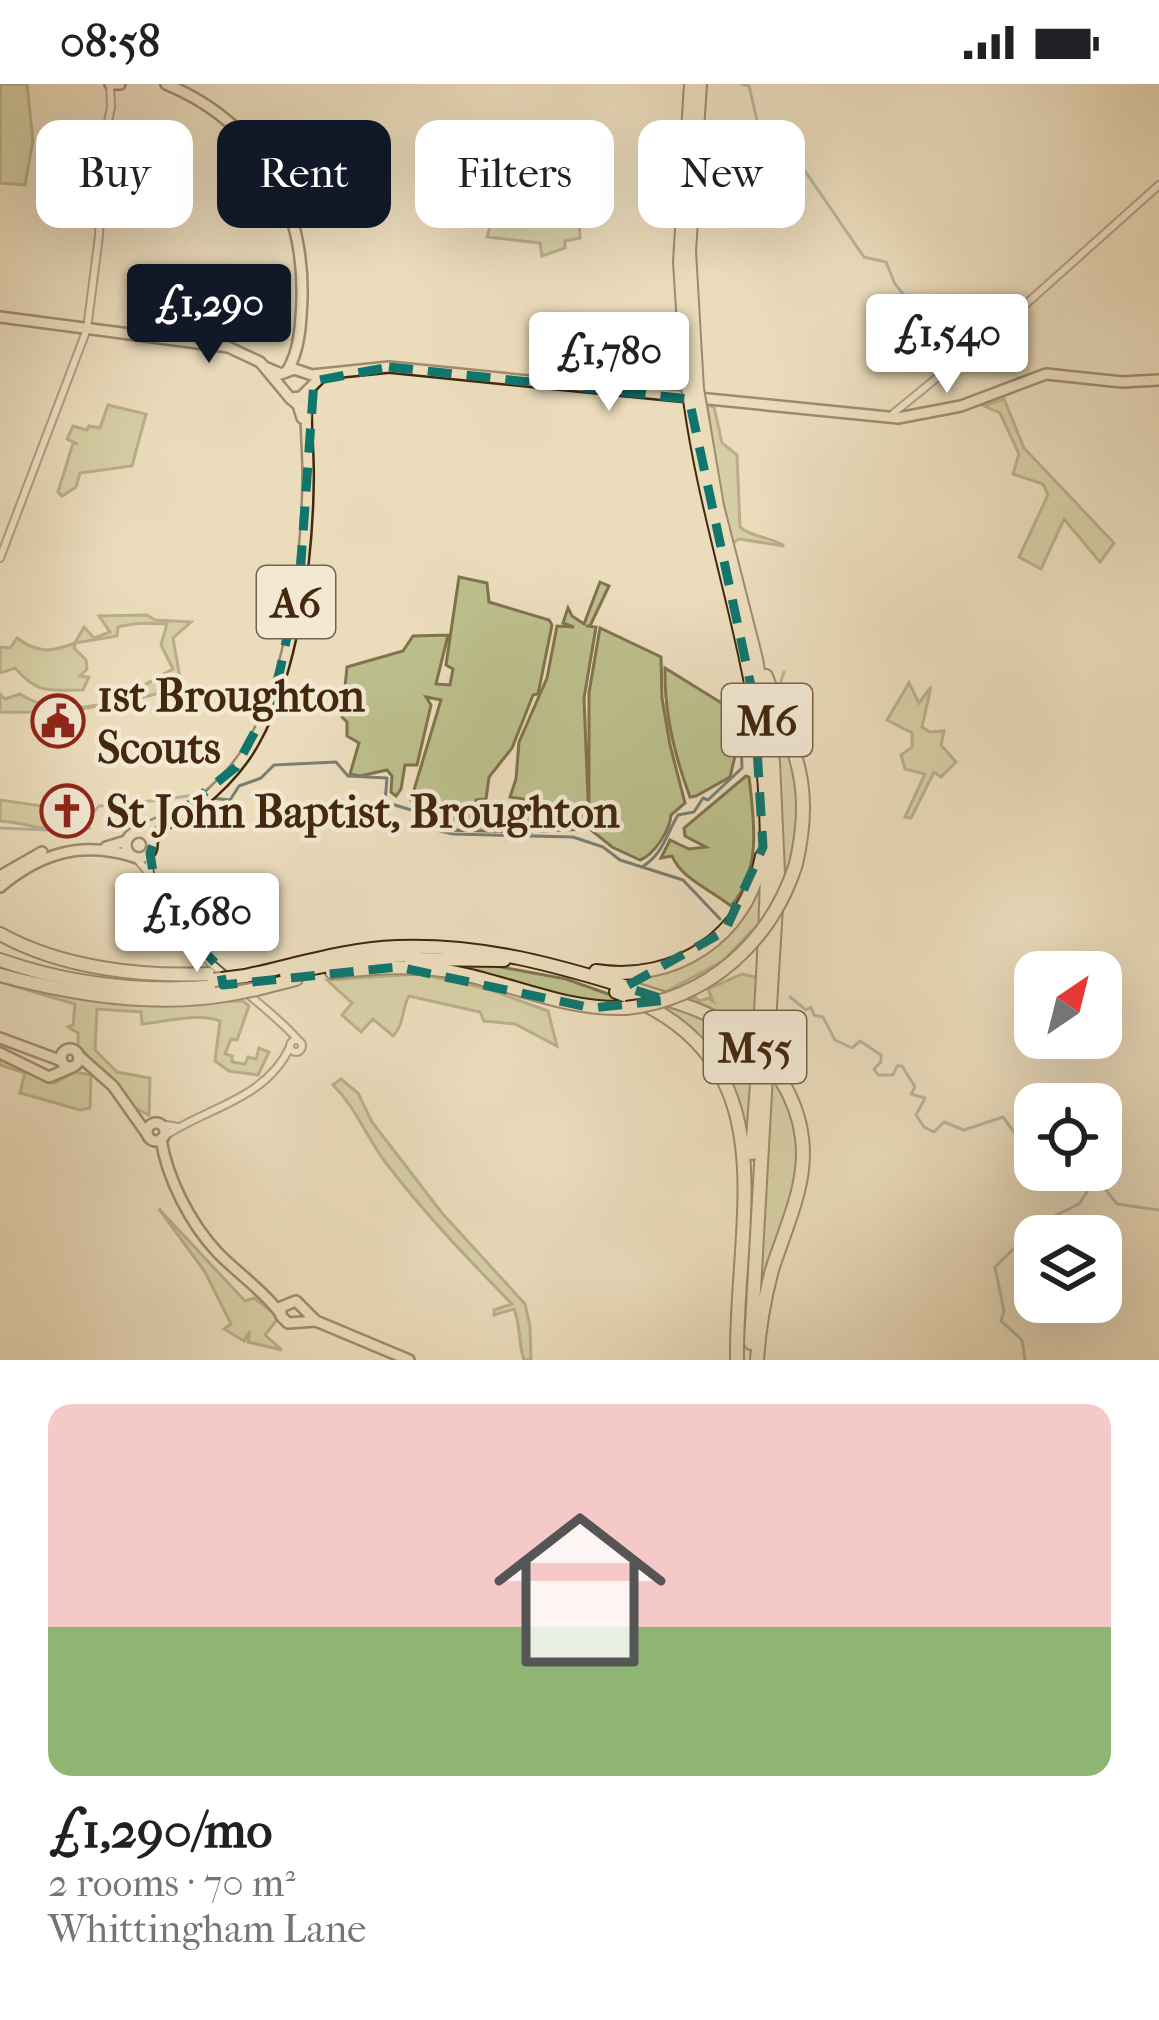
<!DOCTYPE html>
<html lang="en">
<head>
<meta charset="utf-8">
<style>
	body { margin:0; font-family:"IM FELL French Canon",serif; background:#f2f2f2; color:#202124; height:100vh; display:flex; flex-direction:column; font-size:45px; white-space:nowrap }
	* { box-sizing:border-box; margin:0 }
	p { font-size:39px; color:#757577 }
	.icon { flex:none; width:66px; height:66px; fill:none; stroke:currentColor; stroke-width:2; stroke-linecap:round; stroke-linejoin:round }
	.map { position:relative; height:1276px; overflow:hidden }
	.sheet { display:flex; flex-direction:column; background:#fff; flex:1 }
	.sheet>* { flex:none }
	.top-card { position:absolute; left:36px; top:36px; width:1089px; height:108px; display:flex; gap:24px }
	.needle { width:78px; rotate:35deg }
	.buttons { position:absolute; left:1014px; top:867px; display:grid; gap:24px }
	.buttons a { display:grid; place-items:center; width:108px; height:108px; border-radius:24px; background:#fff; box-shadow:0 12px 48px #0002; font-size:60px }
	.price { position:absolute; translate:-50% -102px; padding:0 27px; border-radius:12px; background:#fff; color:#222; font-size:39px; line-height:78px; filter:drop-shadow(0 3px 6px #0008) }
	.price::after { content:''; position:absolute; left:50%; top:72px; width:36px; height:27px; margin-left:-18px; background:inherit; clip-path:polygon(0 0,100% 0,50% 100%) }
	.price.selected { background:#111827; color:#fff }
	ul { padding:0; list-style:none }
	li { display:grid; align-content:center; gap:24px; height:636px; padding:0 48px }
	li span { display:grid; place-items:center; height:372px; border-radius:24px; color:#555 }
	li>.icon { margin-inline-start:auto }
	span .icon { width:216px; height:216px; fill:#fffc; stroke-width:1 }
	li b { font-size:51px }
	.pill { padding:0 42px; border-radius:24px; background:#fff; box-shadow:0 12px 48px #0002; font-size:42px; line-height:108px }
	.pill.selected { background:#111827; color:#fff }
	.status { display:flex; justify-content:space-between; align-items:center; height:84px; padding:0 60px; background:#fff; direction:ltr }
	.status svg { height:33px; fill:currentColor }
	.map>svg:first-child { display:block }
</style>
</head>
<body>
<div class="status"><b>08:58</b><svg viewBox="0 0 49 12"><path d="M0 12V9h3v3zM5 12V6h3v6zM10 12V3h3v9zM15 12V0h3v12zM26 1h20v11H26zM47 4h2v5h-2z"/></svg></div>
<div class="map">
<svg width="1159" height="1276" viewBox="0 0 1159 1276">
	<rect width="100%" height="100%" fill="#ebdcbc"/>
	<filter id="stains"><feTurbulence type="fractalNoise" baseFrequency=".00167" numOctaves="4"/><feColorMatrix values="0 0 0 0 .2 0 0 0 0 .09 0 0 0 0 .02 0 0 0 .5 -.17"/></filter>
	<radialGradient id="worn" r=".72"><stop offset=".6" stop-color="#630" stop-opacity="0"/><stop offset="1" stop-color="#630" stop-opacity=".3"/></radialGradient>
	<g fill="#bcbf8d" stroke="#80744d" stroke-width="3">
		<path d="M0,0H27L33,57L25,101L0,99Z"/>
		<path d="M577,84L580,154L565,157V164L542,172L540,159L487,153L506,88L532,91Z"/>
		<path d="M1004,315L1024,364L1114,459L1100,478L1064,435L1041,485L1019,473L1048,411L1043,400L1013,390L1019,370L1000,329L984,322Z"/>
		<path d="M108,321L146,330L132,382L80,389L76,403L62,412L58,408L73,359L78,360L67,355L73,342L87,346L89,342L100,344Z"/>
		<path d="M707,321L714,323L722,359L737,371L740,443C754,455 771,452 784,462L739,455L733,459L720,408Z"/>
		<path d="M459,493L487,499L489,518L549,536L552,541L538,610L533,611L512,664L489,693L486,715L475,716L504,728L508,725L531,728V748L440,746L411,716L441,616L426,613L431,621L417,681H405L401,705L396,712L391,708L392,692L387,686L360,692L350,690L359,659L347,652V638L342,633L347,583L403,567L413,552L448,551L436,600L450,601L453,585L446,581Z"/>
		<path d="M600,498L609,502L590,542H586L596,543L584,614L589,740V609L600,544L661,573L662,614L670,661L685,719L671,731C670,746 654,771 640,776L612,763L590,745L541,747L542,718L510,713L516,695L519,658L547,594L557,542L574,543L563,539L568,524L572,532L584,540Z"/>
		<path d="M147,531L155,536L191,538L173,554L181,600L177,604C117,622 63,630 0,628V610L5,615L20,610C55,633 100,622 138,612L146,600L173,585L161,561L167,540C146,540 142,537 118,543L117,552L75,559L74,564L86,576L87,585L80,592L89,593L83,606C48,606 39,611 15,584L0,589V563L10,564L17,554C39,570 51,568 75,559L84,543L94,554L110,548L99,532Z"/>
		<path d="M665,584L749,636L742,643L730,693L696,712L690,713C675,673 664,629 665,584Z"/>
		<path d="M909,599L919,619L931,603L922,643L930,648L944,647L941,661L956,678L941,693L934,688L911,734L905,733L925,690L905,685L901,671L912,663V649L887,636Z"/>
		<path d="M779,632C801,692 807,741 782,802L781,713L771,634Z"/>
		<path d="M746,692L749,693C754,735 762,788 731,822C710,805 683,796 672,772L661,774L670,756L689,765L706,763L685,752L684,744Z"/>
		<path d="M76,713L89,744C59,753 31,739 0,737V716L41,722L45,717Z"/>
		<path d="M765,778L763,835L723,877L663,909L614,892L714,861Z"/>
		<path d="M485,880L566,895L628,917L596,919L430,881Z"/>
		<path d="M420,890L488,905L548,927L557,962L515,940L484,937L480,928L409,912C401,925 405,940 393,952L373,935L361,948L342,931L352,919L327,896Z"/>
		<path d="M742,890L759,894L754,955L689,917L695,913L699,917L709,914L713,917L708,905Z"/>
		<path d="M0,895L114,920L243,917L249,922L237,956L231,955L225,970L232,972V978L245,980L248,973L256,975L259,964L269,968L258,991L229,987L215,977L220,937C196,928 168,938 142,940L141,928L97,925L95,966L117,988L150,994L149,1031L131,1022L78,961V949L68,943L73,941L75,920L0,898Z"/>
		<path d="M667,918L696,928L755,965L748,1055L734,1009L654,921Z"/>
		<path d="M0,975L54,999L75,988L91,991L90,1024L80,1026L20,1009L25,989L0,981Z"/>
		<path d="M770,984L792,1025L801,1080L756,1252Z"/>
		<path d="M341,995L358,1009L372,1038L442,1129L525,1220L530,1242L531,1276H524C518,1259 521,1242 514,1225L494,1231V1226L512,1220C468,1175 424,1129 386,1079C366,1053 357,1025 333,1001Z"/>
		<path d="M159,1125L245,1217L254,1214L279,1233L265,1251L282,1266L248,1258L250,1247L244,1257L224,1245L231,1240L205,1188Z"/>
	</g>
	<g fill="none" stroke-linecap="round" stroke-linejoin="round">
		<g stroke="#797f75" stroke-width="3">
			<path d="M742,0L749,2L758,41L779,49L864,173L886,178L895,200L918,228L930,230L938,237L963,270"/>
			<path d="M779,603L784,588"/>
			<path d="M211,714L230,716L239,702L261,694L274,681L336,678L348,692L387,694L385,718L421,729L440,747L453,750L573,753L603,763L620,776L683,796L720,835"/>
			<path d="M0,744L69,747L80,743L99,722C133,720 168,715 202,710"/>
			<path d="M642,783C663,770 666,751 678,731L694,728L703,714L708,716L742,684L741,656L745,642"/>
			<path d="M790,913L806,926L811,923L814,931L823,933L835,956L852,964L860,957L881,971V978L874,985L878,991H893L897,982H902L915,1003L911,1010L925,1014L916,1031L924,1043L934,1048L944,1038L964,1046L1003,1033L1016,1051L1035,1059"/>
			<path d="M1090,1086L1117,1120L1159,1126"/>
			<path d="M1025,1276L1022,1256L1001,1237L1004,1227L995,1183L1040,1139L1079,1120L1097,1093"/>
		</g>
		<g stroke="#6e5539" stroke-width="10">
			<g id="minor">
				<path d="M889,333L1016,229L1159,101"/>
				<path d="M0,474L87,245L99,152L103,62L111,23L110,0"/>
				<path d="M150,769C138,846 254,904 298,956"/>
				<path d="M136,774L147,787"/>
				<circle cx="296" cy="962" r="6"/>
				<path d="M160,1040L178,1043"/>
				<path d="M163,1053C207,1023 265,1016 290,963"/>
			</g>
		</g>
		<g stroke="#44280d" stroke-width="14">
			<g id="major">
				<path d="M110,0H120"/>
				<path d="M166,0C257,38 304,116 302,214C301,238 300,267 287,287"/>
				<path d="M0,233L228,263L260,278L290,314L301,313L322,292"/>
				<path d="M267,284L281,290L294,285L312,291L389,283L898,334L961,322L1046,290L1122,298L1159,296"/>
				<path d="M290,314L298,321L302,334"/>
				<circle cx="139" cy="761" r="13"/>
				<path d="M137,748L163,737"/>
				<path d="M152,758C159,738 184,731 200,719C221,702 241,681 254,657C293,587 307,477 308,398C309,368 304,336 307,307"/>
				<path d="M106,763L126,757"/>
				<path d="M0,792L42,768"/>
				<path d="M0,803C40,770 79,757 131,772"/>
				<path d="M0,954L62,977"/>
				<circle cx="70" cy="974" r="9"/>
				<path d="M0,969L49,993L72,983"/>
				<path d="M78,971L113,1002L147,1050"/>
				<circle cx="156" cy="1048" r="9"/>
				<path d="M161,1055C167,1094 190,1139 217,1168C237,1189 262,1205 280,1229"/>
				<path d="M316,1237L288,1239L281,1232V1223L296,1217L316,1237L409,1276"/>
			</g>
		</g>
		<g stroke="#44280d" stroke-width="16">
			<g id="highway">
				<path d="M688,303L680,178L691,0"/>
				<path d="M697,305L689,167L700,0"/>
				<path d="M691,322C707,434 745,542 760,654C773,752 765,849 760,947"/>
				<path d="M700,322L717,422L756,575L773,678L778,789L768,956"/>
				<path d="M766,592C793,667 815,697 796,780"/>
				<path d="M0,850C61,884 140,893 209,890"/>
				<path d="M410,875L504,876"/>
				<path d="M0,876C71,901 146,909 221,902"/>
				<path d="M596,887C675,899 747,853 762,772"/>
				<path d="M332,888C376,883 419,880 462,890C518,902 567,926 626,924"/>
				<path d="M286,890L352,876L414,870"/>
				<path d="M0,891C74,911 155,924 231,910"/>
				<path d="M245,892C296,881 344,865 397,863C483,860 556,881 637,906C672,917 708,926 738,948C771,974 797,1012 802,1054C808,1100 785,1144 772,1186C764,1216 759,1245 757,1276"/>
				<path d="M257,905L296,895"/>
				<path d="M616,908C793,974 735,1131 737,1276"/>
				<path d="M752,1069L758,986"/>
				<path d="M751,1259L766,991"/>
			</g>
		</g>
		<use href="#minor" stroke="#f2e8d3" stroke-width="6"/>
		<use href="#major" stroke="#ebdcbc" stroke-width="9"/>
		<use href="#highway" stroke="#ebdcbc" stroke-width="12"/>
		<g stroke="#44280d" stroke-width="16" stroke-linecap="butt">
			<g id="highway-bridge">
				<path d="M688,303L691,322"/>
				<path d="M697,305L700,322"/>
				<path d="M214,896L245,892"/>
				<path d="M231,910L257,905"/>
				<path d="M626,924C708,915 771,858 796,780"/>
				<path d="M758,986L760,947"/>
				<path d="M766,990L768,956"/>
			</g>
		</g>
		<use href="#highway-bridge" stroke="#ebdcbc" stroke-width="12"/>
	</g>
	<path d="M0 0H1159V1276H0ZM389,283L689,315L754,616L763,763L725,847L625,903L667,916L592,924L398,883L223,901L220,884L158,820L150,769L158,746L236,683L275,610L300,491L314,297Z" fill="#ebdcbc" fill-opacity=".55" fill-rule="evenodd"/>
	<path fill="none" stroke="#0f766e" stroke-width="9" stroke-dasharray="24 15" stroke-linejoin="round" d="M389,283L689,315L754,616L763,763L725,847L625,903L667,916L592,924L398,883L223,901L220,884L158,820L150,769L158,746L236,683L275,610L300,491L314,297Z"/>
	<defs>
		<g id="civic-ring" transform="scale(2.7)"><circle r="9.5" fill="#f2e8d3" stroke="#8f2418" stroke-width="1.5"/><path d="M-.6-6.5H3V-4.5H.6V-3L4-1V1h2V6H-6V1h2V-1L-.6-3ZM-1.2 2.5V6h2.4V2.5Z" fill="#8f2418"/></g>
		<g id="church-ring" transform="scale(2.7)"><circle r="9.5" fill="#f2e8d3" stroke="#8f2418" stroke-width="1.5"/><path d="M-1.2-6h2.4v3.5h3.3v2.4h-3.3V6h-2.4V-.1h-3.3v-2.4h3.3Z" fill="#8f2418"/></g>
	</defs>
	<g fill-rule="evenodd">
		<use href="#civic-ring" x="58" y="637"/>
		<use href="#church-ring" x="67" y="727"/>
	</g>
	<g text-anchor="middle" stroke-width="9" stroke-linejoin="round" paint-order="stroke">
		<g fill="#f2e8d3" stroke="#786248" stroke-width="3">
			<rect x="257" y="482" width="78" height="72" rx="9"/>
			<rect x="722" y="600" width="90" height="72" rx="9"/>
			<rect x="704" y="927" width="102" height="72" rx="9"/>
		</g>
		<g font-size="42" font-weight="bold" fill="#44280d">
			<text x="296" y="533">A6</text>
			<text x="767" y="651">M6</text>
			<text x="755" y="978">M55</text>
		</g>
		<g font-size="45" font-weight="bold" fill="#44280d" stroke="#f2e8d3" text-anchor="start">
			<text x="97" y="627">1st Broughton<tspan x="97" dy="52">Scouts</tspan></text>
			<text x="106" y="743">St John Baptist, Broughton</text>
		</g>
	</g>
	<rect width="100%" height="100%" filter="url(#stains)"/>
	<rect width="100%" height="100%" fill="url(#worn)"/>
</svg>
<div class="buttons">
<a><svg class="needle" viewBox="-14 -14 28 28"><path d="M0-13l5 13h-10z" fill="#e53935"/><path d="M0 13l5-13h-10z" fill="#757577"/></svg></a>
<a><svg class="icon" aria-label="locate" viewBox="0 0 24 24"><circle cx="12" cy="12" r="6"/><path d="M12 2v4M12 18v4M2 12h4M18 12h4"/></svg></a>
<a><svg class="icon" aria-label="layers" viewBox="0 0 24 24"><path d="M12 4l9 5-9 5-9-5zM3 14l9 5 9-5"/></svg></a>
</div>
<b class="price selected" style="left:209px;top:282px">£1,290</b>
<b class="price" style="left:947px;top:312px">£1,540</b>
<b class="price" style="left:609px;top:330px">£1,780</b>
<b class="price" style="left:197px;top:891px">£1,680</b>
<div class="top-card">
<a class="pill">Buy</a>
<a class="pill selected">Rent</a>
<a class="pill">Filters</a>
<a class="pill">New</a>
</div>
</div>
<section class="sheet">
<ul>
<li><span style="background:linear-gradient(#f6c9c9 60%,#8fb573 0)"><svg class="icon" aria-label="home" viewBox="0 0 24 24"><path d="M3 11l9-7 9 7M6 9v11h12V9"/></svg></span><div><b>£1,290/mo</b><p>2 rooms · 70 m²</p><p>Whittingham Lane</p></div></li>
</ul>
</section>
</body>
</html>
